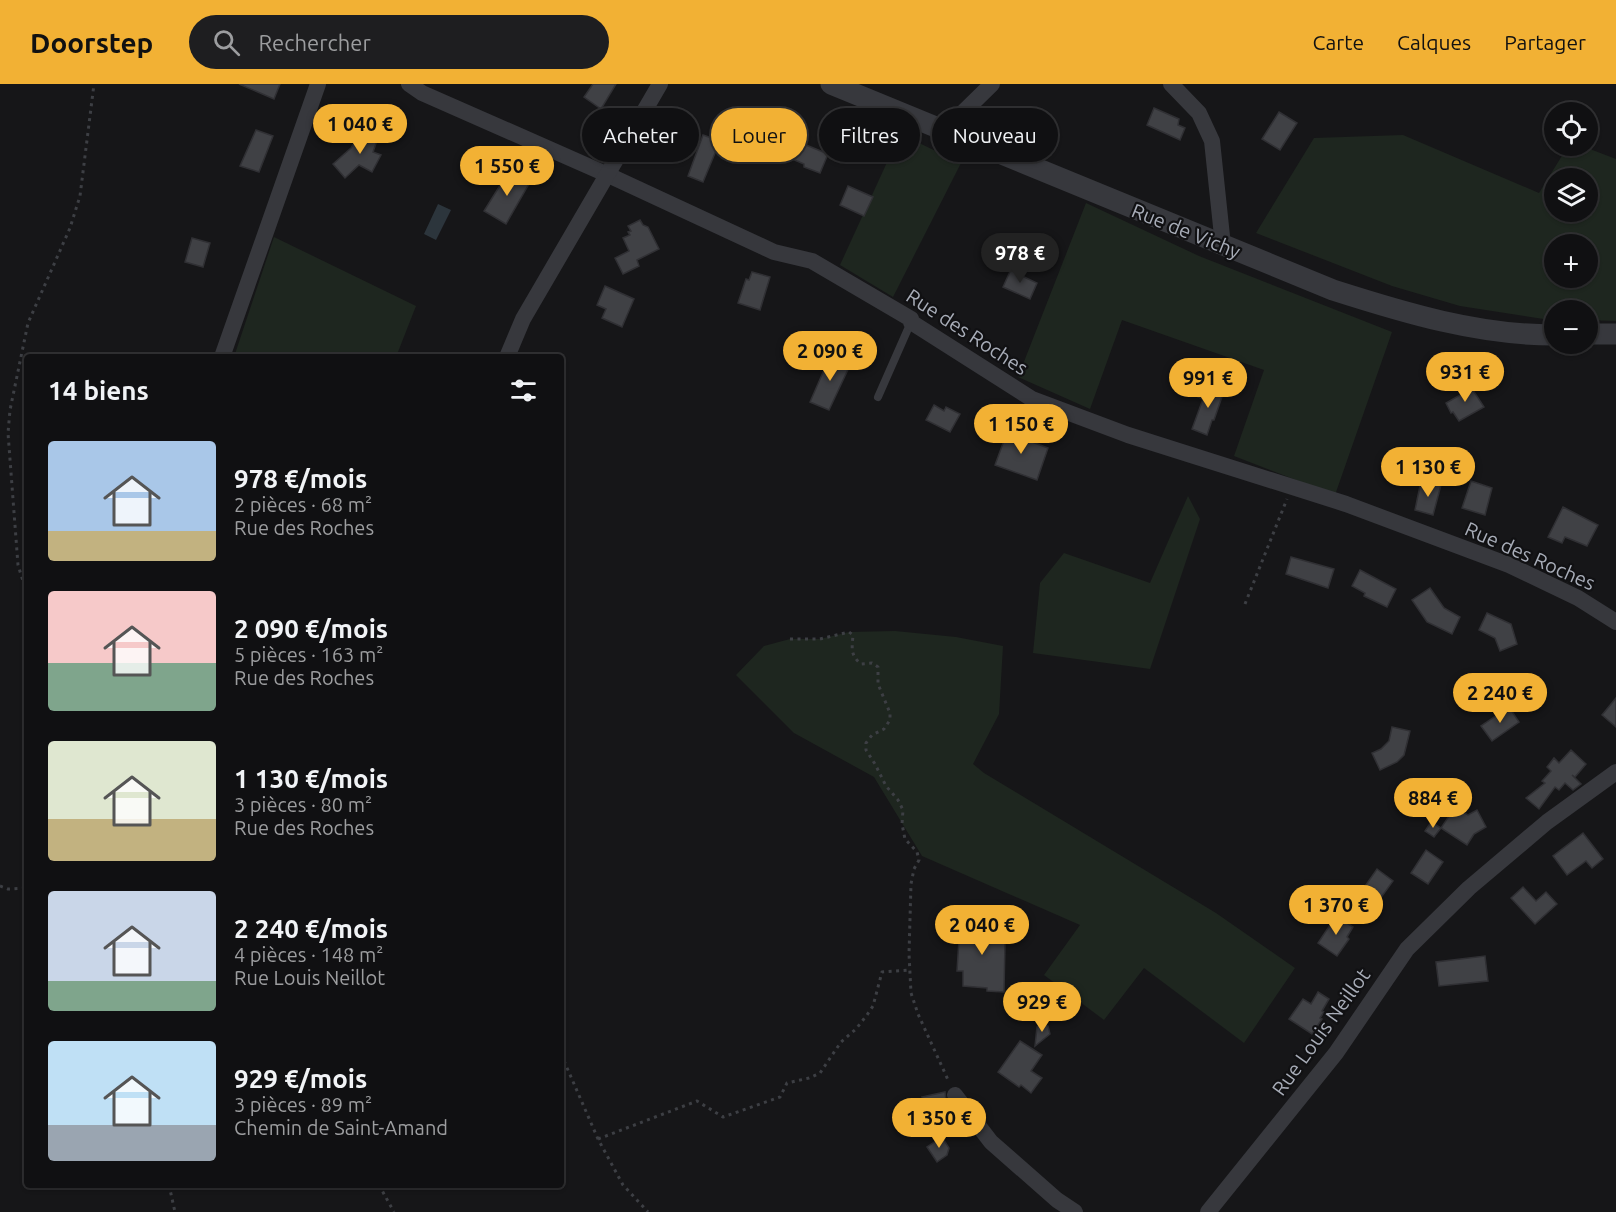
<!DOCTYPE html>
<html lang="fr">
<head>
<meta charset="utf-8">
<style>
	body { margin:0; font-family:Ubuntu,sans-serif; background:#1e1e20; color:#f1f3f6; height:100vh; display:flex; flex-direction:column; font-size:22px; white-space:nowrap }
	* { box-sizing:border-box; margin:0 }
	p { font-size:20px; color:#9c9d9f }
	.icon { flex:none; width:33px; height:33px; fill:none; stroke:currentColor; stroke-width:2; stroke-linecap:round; stroke-linejoin:round }
	.map { position:relative; flex:1; overflow:hidden }
	.panel { position:absolute; left:24px; top:270px; width:540px; height:834px; display:flex; flex-direction:column; background:#101012; border-radius:6px; box-shadow:0 2px 4px #0004,0 0 0 2px #303032 }
	.panel>* { flex:none }
	.hud { position:absolute; left:582px; top:24px; width:570px; height:54px; display:flex; gap:12px }
	.tools { position:absolute; left:1544px; top:18px; display:grid; gap:12px }
	.tools a { display:grid; place-items:center; width:54px; height:54px; border-radius:50%; background:#101012; box-shadow:0 2px 4px #0004,0 0 0 2px #303032; font-size:30px }
	.price { position:absolute; translate:-50% -51px; padding:0 14px; border-radius:21px; background:#f2b134; color:#111; font-size:20px; line-height:39px; filter:drop-shadow(0 2px 3px #0008) }
	.price::after { content:''; position:absolute; left:50%; top:36px; width:18px; height:14px; margin-left:-9px; background:inherit; clip-path:polygon(0 0,100% 0,50% 100%) }
	.price.on { background:#222; color:#fff }
	ul { padding:0; list-style:none }
	li { display:flex; align-items:center; gap:18px; height:150px; padding:0 24px }
	li span { display:grid; place-items:center; flex:none; width:168px; height:120px; border-radius:6px; color:#555 }
	li>.icon { margin-inline-start:auto }
	span .icon { width:72px; height:72px; fill:#fffc; stroke-width:1 }
	li b { font-size:26px }
	h2 { display:flex; justify-content:space-between; align-items:center; height:72px; padding:0 24px; font-size:26px }
	.chip { padding:0 21px; border-radius:27px; background:#101012; box-shadow:0 2px 4px #0004,0 0 0 2px #303032; font-size:21px; line-height:54px }
	.chip.on { background:#f2b134; color:#111 }
	header { display:flex; align-items:center; gap:36px; box-sizing:border-box; height:84px; padding:0 30px; background:#f2b134; color:#111 }
	header strong { font-size:28px }
	nav { display:flex; gap:33px; margin-inline-start:auto; font-size:21px }
	.search { width:420px; height:54px; background:#1e1e20; display:flex; align-items:center; gap:15px; box-sizing:border-box; padding:0 21px; border-radius:33px; color:#9c9d9f; font-size:22px }
	.map>svg:first-child { display:block }
</style>
</head>
<body>
<header>
<strong>Doorstep</strong>
<div class="search"><svg class="icon" aria-label="search" viewBox="0 0 24 24"><circle cx="10" cy="10" r="6"/><path d="M15 15l6 6"/></svg>Rechercher</div>
<nav><a>Carte</a><a>Calques</a><a>Partager</a></nav>
</header>
<div class="map">
<svg width="1616" height="1128" viewBox="0 0 1616 1128">
	<rect width="100%" height="100%" fill="#161618"/>
	<g fill="#1e261f" fill-rule="evenodd">
		<path d="M900,50L961,79L893,213L840,181Z"/>
		<path d="M1403,51L1539,109L1568,62H1582L1616,75V237L1587,236V226H1554V236H1550L1460,222L1392,202L1256,149L1314,54ZM1554,94H1587V128H1554ZM1554,160H1587V194H1554Z"/>
		<path d="M1086,119L1199,172L1392,248L1335,411L1234,372L1264,286L1122,236L1090,325L1018,293Z"/>
		<path d="M274,153L416,222L396,273H234Z"/>
		<path d="M1188,412L1200,435L1150,585L1033,569L1040,499L1064,469L1150,499Z"/>
		<path d="M895,547L956,553L1003,562L999,630L973,680L984,689L1216,829L1295,884L1244,959L1144,884L1104,936L1044,891L1080,841L922,772L874,693L794,649L736,591L764,562L790,555H820L849,548Z"/>
	</g>
	<path fill="#2c353c" d="M438,120L451,126L436,156L424,150Z"/>
	<g fill="#404145" stroke="#303034" stroke-width="1.5">
		<path d="M239,0H280L274,15Z"/>
		<path d="M593,0H616L601,25L584,13Z"/>
		<path d="M1154,24L1179,35L1178,41L1185,44L1180,56L1147,41Z"/>
		<path d="M1279,28L1297,39L1280,66L1262,55Z"/>
		<path d="M364,45L379,51L373,68L381,71L372,88L359,81L345,94L333,80L351,64L355,57L359,59Z"/>
		<path d="M256,46L273,52L259,88L240,82Z"/>
		<path d="M703,51L720,57L703,98L688,92Z"/>
		<path d="M789,54L828,70L820,89L804,83V80L783,71Z"/>
		<path d="M857,54L867,59L862,70L852,65Z"/>
		<path d="M509,87L530,98L506,140L484,127Z"/>
		<path d="M848,102L873,113L864,132L840,121Z"/>
		<path d="M640,136L643,141L648,143L659,165L637,176L639,182L623,190L615,174L629,167L623,154L630,151L628,148L631,147L628,142Z"/>
		<path d="M192,154L210,159L203,183L185,178Z"/>
		<path d="M1012,183L1023,189L1022,192L1037,199L1030,215L1003,203Z"/>
		<path d="M752,188L770,193L760,226L738,219L746,195L749,196Z"/>
		<path d="M605,202L634,215L622,243L602,234L606,225L597,221Z"/>
		<path d="M831,270L851,279L829,326L810,318Z"/>
		<path d="M1207,301L1224,307L1214,336H1212L1207,351L1192,345L1203,315L1198,313Z"/>
		<path d="M1467,301L1471,303L1484,323L1459,337L1453,328L1451,329L1446,319L1462,310L1459,303Z"/>
		<path d="M934,321L944,327L946,323L960,330L950,348L926,336Z"/>
		<path d="M1009,343L1021,347L1019,353L1048,364L1037,396L995,381Z"/>
		<path d="M1421,397L1441,401L1433,431L1415,426Z"/>
		<path d="M1471,397L1492,404L1485,431L1462,424Z"/>
		<path d="M1563,423L1598,441L1587,462L1565,453L1562,459L1548,453Z"/>
		<path d="M1291,473L1334,485L1328,504L1286,490Z"/>
		<path d="M1360,486L1396,505L1387,523L1364,512L1365,509L1352,502Z"/>
		<path d="M1430,504L1444,524L1460,533L1452,550L1427,538L1412,516Z"/>
		<path d="M1487,529L1511,540L1517,560L1500,567L1495,554L1479,546Z"/>
		<path d="M1616,614V643L1602,631Z"/>
		<path d="M1509,623L1519,638L1492,657L1481,642Z"/>
		<path d="M1392,643L1410,647L1404,671L1397,678L1380,686L1372,669L1381,665L1389,657Z"/>
		<path d="M1571,666L1586,680L1575,693L1572,691L1581,700L1573,706L1565,699L1559,706L1555,703L1539,725L1526,714L1545,699L1542,697L1551,687L1547,683L1554,674L1559,679Z"/>
		<path d="M1455,723L1468,731L1477,726L1486,743L1474,750L1467,761L1441,744Z"/>
		<path d="M1431,738L1441,744L1434,753L1425,747Z"/>
		<path d="M1583,749L1603,775L1592,784L1586,777L1567,791L1553,772Z"/>
		<path d="M1426,766L1443,778L1428,800L1411,789Z"/>
		<path d="M1377,785L1393,797L1377,819L1361,808Z"/>
		<path d="M1523,803L1536,817L1546,808L1557,820L1535,840L1511,814Z"/>
		<path d="M1336,832L1353,843L1347,853L1349,855L1337,872L1318,859Z"/>
		<path d="M960,839L1002,840V858H1005L1004,908L987,907V904L963,902V887H957Z"/>
		<path d="M1485,872L1488,897L1439,902L1436,878Z"/>
		<path d="M1318,908L1329,915L1322,927L1324,928L1320,934L1322,935L1312,950L1289,935L1303,915L1311,920Z"/>
		<path d="M1044,940L1048,942L1050,950L1035,962L1037,943Z"/>
		<path d="M1020,957L1042,971L1031,987L1042,994L1031,1009L1021,1001L1019,1003L998,988Z"/>
		<path d="M945,1008L946,1016L928,1024L922,1013Z"/>
		<path d="M942,1053L949,1064L947,1071L937,1078L927,1063Z"/>
	</g>
	<g fill="none" stroke-linecap="round" stroke-linejoin="round">
		<g stroke="#3d3f44" stroke-width="3" stroke-dasharray="3 4.5" stroke-linecap="butt">
			<path d="M27,510L18,481L8,349L10,326L28,239L70,144L80,112L94,0"/>
			<path d="M1245,520L1287,415"/>
			<path d="M790,555H820L849,548L853,551C852,564 850,571 861,580L872,579L878,583V600L890,629V636L884,645L872,651L866,659V666L875,680L886,702L898,716L903,726L902,740L905,755L917,768L919,776L914,785L911,800L909,870L911,909L918,930L949,998"/>
			<path d="M0,802L8,805L27,804"/>
			<path d="M561,970L598,1055L623,1101L648,1128"/>
			<path d="M598,1055L697,1017L723,1033L780,1013L787,999L809,994L820,989L841,958L856,945L867,931L873,922L882,888L910,886"/>
			<path d="M169,1101L175,1128"/>
			<path d="M379,1101L394,1128"/>
		</g>
		<path stroke="#37383d" stroke-width="8" d="M878,313L911,238"/>
		<g stroke="#37383d" stroke-width="16">
			<path d="M409,0L422,9L606,90L774,168L812,177L911,235V238L1032,315L1128,351L1346,420L1509,481L1578,514L1616,538"/>
			<path d="M1171,0L1199,29L1212,57L1222,152L1220,161"/>
			<path d="M944,47L992,0"/>
			<path d="M222,273L318,0"/>
			<path d="M507,273L523,235L660,0"/>
			<path d="M955,1011L991,1058L1057,1116L1075,1128"/>
			<path d="M1208,1128L1336,969L1407,865L1469,804L1547,738L1616,688"/>
		</g>
		<g stroke="#37383d" stroke-width="21">
			<path d="M831,0L1333,206C1405,229 1478,251 1554,251"/>
			<path d="M1587,250H1616"/>
		</g>
	</g>
	<g text-anchor="middle" stroke-width="4.5" stroke-linejoin="round" paint-order="stroke">
		<g font-size="20" fill="#a8adb8" stroke="#111113">
			<text transform="translate(1186 147) rotate(22)" y="7">Rue de Vichy</text>
			<text transform="translate(967 248) rotate(33)" y="7">Rue des Roches</text>
			<text transform="translate(1530 472) rotate(24)" y="7">Rue des Roches</text>
			<text transform="translate(1321 948) rotate(-54)" y="7">Rue Louis Neillot</text>
		</g>
	</g>
</svg>
<div class="tools">
<a><svg class="icon" aria-label="locate" viewBox="0 0 24 24"><circle cx="12" cy="12" r="6"/><path d="M12 2v4M12 18v4M2 12h4M18 12h4"/></svg></a>
<a><svg class="icon" aria-label="layers" viewBox="0 0 24 24"><path d="M12 4l9 5-9 5-9-5zM3 14l9 5 9-5"/></svg></a>
<a>+</a>
<a>−</a>
</div>
<b class="price" style="left:360px;top:71px">1 040 €</b>
<b class="price" style="left:507px;top:113px">1 550 €</b>
<b class="price on" style="left:1020px;top:200px">978 €</b>
<b class="price" style="left:830px;top:298px">2 090 €</b>
<b class="price" style="left:1465px;top:319px">931 €</b>
<b class="price" style="left:1208px;top:325px">991 €</b>
<b class="price" style="left:1021px;top:371px">1 150 €</b>
<b class="price" style="left:1428px;top:414px">1 130 €</b>
<b class="price" style="left:1500px;top:640px">2 240 €</b>
<b class="price" style="left:1433px;top:745px">884 €</b>
<b class="price" style="left:1336px;top:852px">1 370 €</b>
<b class="price" style="left:982px;top:872px">2 040 €</b>
<b class="price" style="left:1042px;top:949px">929 €</b>
<b class="price" style="left:939px;top:1065px">1 350 €</b>
<div class="hud">
<a class="chip">Acheter</a>
<a class="chip on">Louer</a>
<a class="chip">Filtres</a>
<a class="chip">Nouveau</a>
</div>
<section class="panel">
<h2>14 biens<svg class="icon" aria-label="filters" viewBox="0 0 24 24"><path d="M4 7h16M4 17h16"/><circle cx="9" cy="7" r="2"/><circle cx="15" cy="17" r="2"/></svg></h2>
<ul>
<li><span style="background:linear-gradient(#a9c7e8 75%,#c2b280 0)"><svg class="icon" aria-label="home" viewBox="0 0 24 24"><path d="M3 11l9-7 9 7M6 9v11h12V9"/></svg></span><div><b>978 €/mois</b><p>2 pièces · 68 m²</p><p>Rue des Roches</p></div></li>
<li><span style="background:linear-gradient(#f6c9c9 60%,#7fa58c 0)"><svg class="icon" aria-label="home" viewBox="0 0 24 24"><path d="M3 11l9-7 9 7M6 9v11h12V9"/></svg></span><div><b>2 090 €/mois</b><p>5 pièces · 163 m²</p><p>Rue des Roches</p></div></li>
<li><span style="background:linear-gradient(#dfe7d0 65%,#c2b280 0)"><svg class="icon" aria-label="home" viewBox="0 0 24 24"><path d="M3 11l9-7 9 7M6 9v11h12V9"/></svg></span><div><b>1 130 €/mois</b><p>3 pièces · 80 m²</p><p>Rue des Roches</p></div></li>
<li><span style="background:linear-gradient(#c9d6e8 75%,#7fa58c 0)"><svg class="icon" aria-label="home" viewBox="0 0 24 24"><path d="M3 11l9-7 9 7M6 9v11h12V9"/></svg></span><div><b>2 240 €/mois</b><p>4 pièces · 148 m²</p><p>Rue Louis Neillot</p></div></li>
<li><span style="background:linear-gradient(#bfe0f5 70%,#9aa5b1 0)"><svg class="icon" aria-label="home" viewBox="0 0 24 24"><path d="M3 11l9-7 9 7M6 9v11h12V9"/></svg></span><div><b>929 €/mois</b><p>3 pièces · 89 m²</p><p>Chemin de Saint-Amand</p></div></li>
</ul>
</section>
</div>
</body>
</html>
